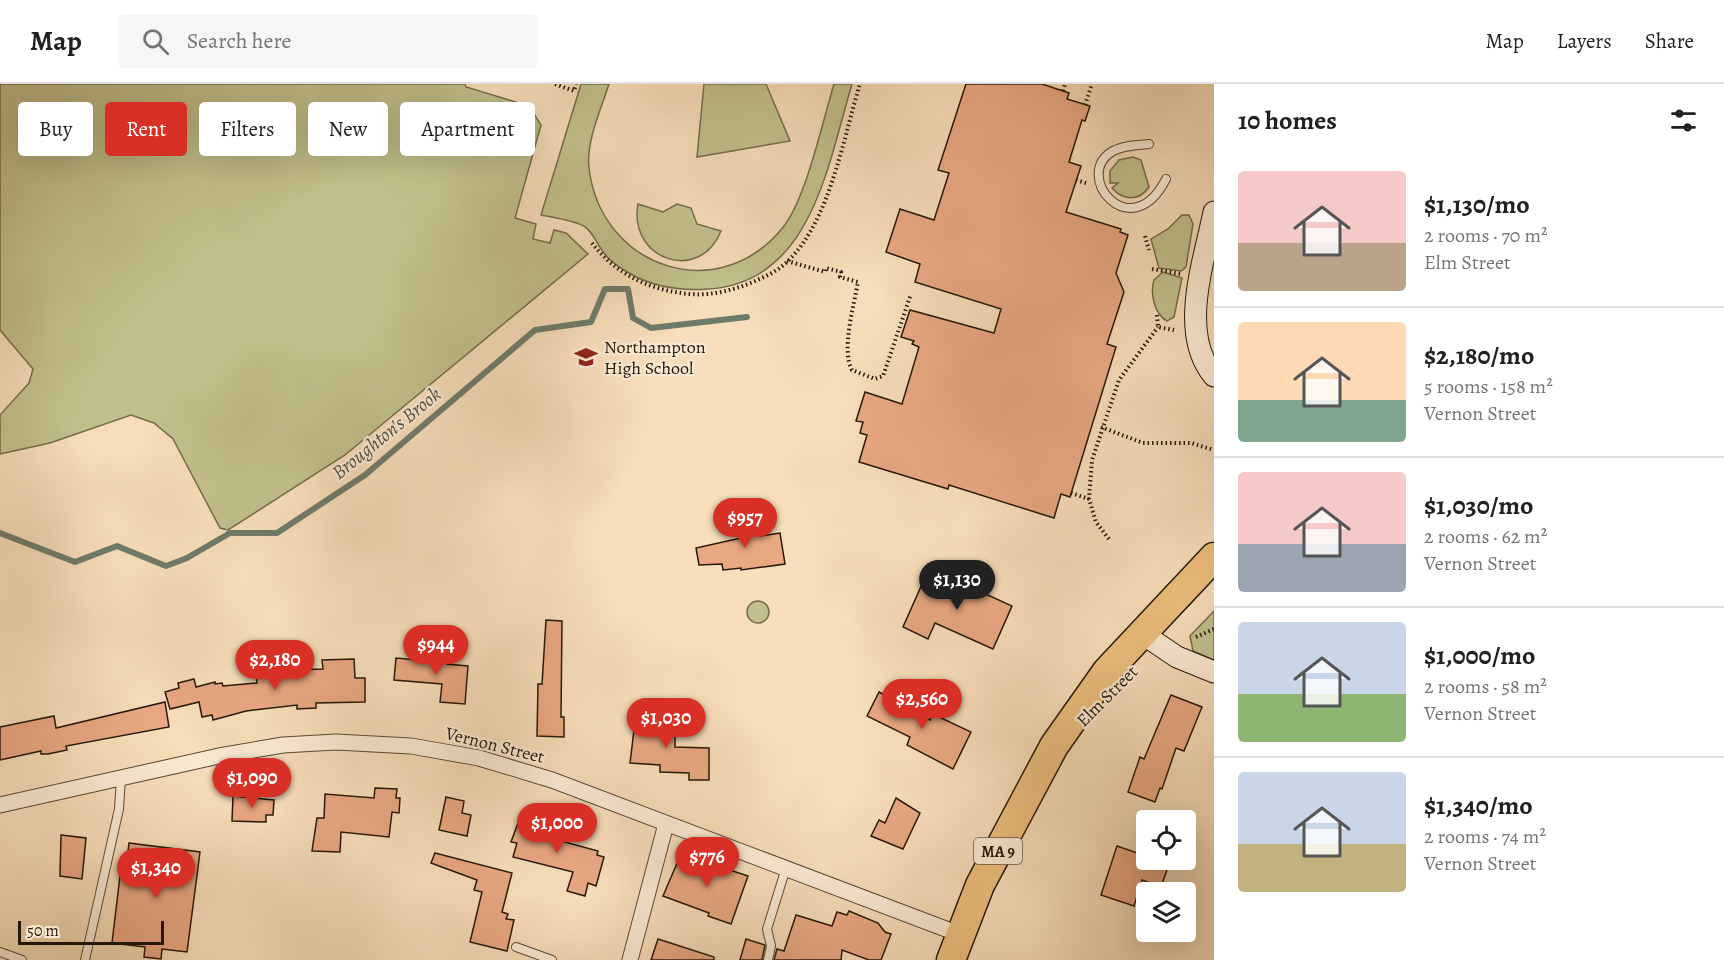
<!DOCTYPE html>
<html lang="en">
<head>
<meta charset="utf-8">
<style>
	body { margin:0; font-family:Alegreya,serif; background:#f6f6f6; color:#202124; height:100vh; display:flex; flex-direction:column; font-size:22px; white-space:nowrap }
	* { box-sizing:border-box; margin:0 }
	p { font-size:20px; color:#757577 }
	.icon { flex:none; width:33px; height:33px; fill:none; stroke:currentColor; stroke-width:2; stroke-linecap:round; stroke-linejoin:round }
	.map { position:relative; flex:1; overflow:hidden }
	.details { display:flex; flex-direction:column; background:#fff; width:510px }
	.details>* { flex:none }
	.top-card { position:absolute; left:18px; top:18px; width:570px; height:54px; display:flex; gap:12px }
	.fabs { position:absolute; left:1136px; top:726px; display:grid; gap:12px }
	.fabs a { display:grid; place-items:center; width:60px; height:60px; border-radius:6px; background:#fff; box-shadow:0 6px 24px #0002; font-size:30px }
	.scale { position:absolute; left:18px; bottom:15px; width:146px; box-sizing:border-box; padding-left:6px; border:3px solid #261809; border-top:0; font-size:16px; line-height:21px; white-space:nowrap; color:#261809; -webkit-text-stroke:4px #fae9d2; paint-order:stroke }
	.price { position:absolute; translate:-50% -51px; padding:0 14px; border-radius:21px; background:#d93025; color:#fff; font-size:20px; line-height:39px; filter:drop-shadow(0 2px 3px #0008) }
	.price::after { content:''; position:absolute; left:50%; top:36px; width:18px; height:14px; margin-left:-9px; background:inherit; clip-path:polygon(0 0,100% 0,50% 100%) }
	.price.on { background:#222; color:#fff }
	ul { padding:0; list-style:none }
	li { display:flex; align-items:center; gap:18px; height:150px; padding:0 24px }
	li+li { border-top:2px solid #e0e0e0 }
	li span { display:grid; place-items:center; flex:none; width:168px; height:120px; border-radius:6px; color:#555 }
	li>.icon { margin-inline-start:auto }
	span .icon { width:72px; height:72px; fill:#fffc; stroke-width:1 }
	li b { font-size:26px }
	h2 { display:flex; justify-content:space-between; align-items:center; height:72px; padding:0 24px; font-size:26px }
	.chip { padding:0 21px; border-radius:6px; background:#fff; box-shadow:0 6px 24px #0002; font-size:21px; line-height:54px }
	.chip.on { background:#d93025; color:#fff }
	header { display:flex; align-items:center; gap:36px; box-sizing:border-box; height:84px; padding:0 30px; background:#fff; border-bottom:2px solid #e0e0e0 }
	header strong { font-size:28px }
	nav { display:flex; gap:33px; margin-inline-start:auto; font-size:21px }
	.search { width:420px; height:54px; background:#f6f6f6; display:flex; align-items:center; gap:15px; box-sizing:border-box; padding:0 21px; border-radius:6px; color:#757577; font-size:22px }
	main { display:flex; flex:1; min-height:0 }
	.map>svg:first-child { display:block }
</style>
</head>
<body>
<header>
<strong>Map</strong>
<div class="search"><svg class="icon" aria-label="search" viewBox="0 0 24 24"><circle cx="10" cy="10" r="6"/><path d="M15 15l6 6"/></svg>Search here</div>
<nav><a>Map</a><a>Layers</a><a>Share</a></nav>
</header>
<main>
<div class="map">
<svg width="1214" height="876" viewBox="0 0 1214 876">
	<rect width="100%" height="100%" fill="#f7ddb9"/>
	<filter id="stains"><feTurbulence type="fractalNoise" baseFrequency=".00333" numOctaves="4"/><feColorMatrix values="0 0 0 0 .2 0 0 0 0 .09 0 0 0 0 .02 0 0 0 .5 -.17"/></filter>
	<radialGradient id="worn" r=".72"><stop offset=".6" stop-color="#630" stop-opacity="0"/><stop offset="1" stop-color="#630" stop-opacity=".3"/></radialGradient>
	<g fill="#c1c08c" stroke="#746c4a" stroke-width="1.5">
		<path d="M0,0H465L466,3L529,22L541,41L515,134L536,140L533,155L550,159L554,146L566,149L588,170L345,371L228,446L220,444L173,355L154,339L131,331L50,359L0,370V331L29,299L33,285L0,246Z"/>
		<path d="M581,0H609C601,25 586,57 589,84C601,185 720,224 784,142C806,114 823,36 834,0H852C828,79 812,199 708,205C681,207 653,203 629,189C620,184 609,176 604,169C598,162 593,148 585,143C577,137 551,133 541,131Z"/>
		<path d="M704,0H766L790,57L697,73Z"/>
		<path d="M1133,73L1141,76L1149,103C1140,117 1123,117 1112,104L1118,99H1110V87L1119,76Z"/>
		<path d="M638,120L663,128L677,120L691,124L697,140L721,147C700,200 628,176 638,120Z"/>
		<path d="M1182,131H1189L1193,140L1186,183L1181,187L1159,184L1151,155L1168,145Z"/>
		<path d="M1163,188L1182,194L1174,233L1167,237C1154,230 1150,209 1154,196Z"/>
		<circle cx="758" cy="528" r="11"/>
		<path d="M1214,527V576L1193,567L1190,552Z"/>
	</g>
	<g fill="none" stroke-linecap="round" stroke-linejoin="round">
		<path stroke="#6e7b6a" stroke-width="6" d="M0,449L75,478L117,462L166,482L187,474L230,449H277L365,391L535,246L591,238L605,205H628L633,234L651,244L747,233"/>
	</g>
	<g fill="#e9a782" stroke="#261809" stroke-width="1.5">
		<path d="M966,0H1042L1069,9L1067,15L1090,22L1085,37L1082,36L1069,78L1081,82L1066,128L1121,145L1120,148L1128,151L1116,189L1124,208L1107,260L1116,263L1070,413L1061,410L1054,434L949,401L948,405L859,378L867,351L860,349L863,338L856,337L865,308L902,320L919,263L912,260L914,257L901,253L910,226L994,249L1001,225L915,198L920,180L886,168L900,125L934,136L949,89L938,86Z"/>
		<path d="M757,430L760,452L780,449L785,480L741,486V484L723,486L722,480L699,481L696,464L741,454L738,433Z"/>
		<path d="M938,488L1012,522L993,565L935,539L928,555L903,543L927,489L935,493Z"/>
		<path d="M546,536L562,537L561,633H564V653L537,652L538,600H542Z"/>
		<path d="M428,572L448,573L447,580L468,582L465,620L440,618L442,600L394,596L396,574L428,577Z"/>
		<path d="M354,575L355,594H365V618L316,619V624L297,625V621L246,627L213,636L212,631L202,633L199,618L170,625L165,608L179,604L178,599L194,595L196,603L215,598V600L222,599L223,602L257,599L256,592L290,586L323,585L322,576Z"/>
		<path d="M879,608L930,636L933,630L971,648L953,685L907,661L910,653L867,632Z"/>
		<path d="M1171,611L1202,623L1184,667L1176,664L1162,705L1160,704L1155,718L1128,708L1140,673L1144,675Z"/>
		<path d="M165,618L169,643L66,662L67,666L48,670H41V667L0,676V643L54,632L56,644Z"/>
		<path d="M638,621H654V644H675V663L709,664V696H689V689L660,688V681L630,679L634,646H638Z"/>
		<path d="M375,704L397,705L396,714H400L399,729L392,728L389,753L341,748L340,768L312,767L317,734H324L325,710L374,714Z"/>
		<path d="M233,712L274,716L273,731H266V738L232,737Z"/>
		<path d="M446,713L464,717L462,729L471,731L467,752L439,746Z"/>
		<path d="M896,714L920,729L903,765L871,752L879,736L885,739Z"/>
		<path d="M521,731L547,737L543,752L598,767L597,771L604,773L596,802L588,799L585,812L567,807L573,788L513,773L517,759L511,758Z"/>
		<path d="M61,751L86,754L82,795L60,792Z"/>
		<path d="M129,759L200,768L187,868L162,865L161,875L144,873L145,863L112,859L120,792L125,793Z"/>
		<path d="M1117,762L1146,772V776L1169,780L1161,803L1142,796L1134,822L1101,811Z"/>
		<path d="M435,769L512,789L502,828L508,830L506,835L514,836L507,867L470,858L482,808L474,806L477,796L431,779Z"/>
		<path d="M681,770L748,792L731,840L708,832L709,829L663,812Z"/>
		<path d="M849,827L878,839L885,848L891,850L881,876H869L842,866L841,876H774L777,865L784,867L796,831L832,842L837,828L847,831Z"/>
		<path d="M658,855L714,873V876H651Z"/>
		<path d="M746,855L765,861L762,876H740Z"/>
	</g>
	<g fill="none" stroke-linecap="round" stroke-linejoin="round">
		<g stroke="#5a4935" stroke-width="10">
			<g id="lane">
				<path d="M1149,60C1138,61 1124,61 1113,67C1071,91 1131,164 1166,95"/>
				<path d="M516,863L552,876"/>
				<path d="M0,868L22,876"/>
				<path d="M85,876L119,725L121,694"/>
				<path d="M768,876L771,862L767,845L786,784"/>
			</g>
		</g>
		<g stroke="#5a4935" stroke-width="17">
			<g id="street">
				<path d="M0,721L219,672L283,661L336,658L411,662L479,674L552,696L959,850"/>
				<path d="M630,876L666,740"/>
			</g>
		</g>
		<g stroke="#261809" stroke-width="23">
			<g id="secondary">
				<path d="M1214,128C1204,178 1178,249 1214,292"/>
				<path d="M1143,550L1177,573L1214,588"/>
			</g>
		</g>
		<g stroke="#261809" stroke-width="31">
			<path id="highway" d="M951,876L980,801L1054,662L1107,587L1214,473"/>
		</g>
		<g stroke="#261809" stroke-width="4" stroke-dasharray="1.5 3" stroke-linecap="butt">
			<path d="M555,0L574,7L576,0"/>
			<path d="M1063,7L1065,0"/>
			<path d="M1085,21L1092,0"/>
			<path d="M1076,96L1086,99"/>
			<path d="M1145,152L1149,166"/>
			<path d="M592,159C614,188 645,204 681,209C704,213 727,208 748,200C762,194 777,188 788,177C830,136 843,55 860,0"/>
			<path d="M787,177L825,188L826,184L841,188L840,193L858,198C854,221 841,266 852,286L875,295L883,292L911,210"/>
			<path d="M1152,185L1181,190"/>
			<path d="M1157,231L1158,243L1174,246"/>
			<path d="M1101,343L1143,359H1191L1214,366"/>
			<path d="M1071,409L1089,415"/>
			<path d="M1109,455L1096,438L1089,415L1092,376L1119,296L1158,243"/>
			<path d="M1196,553L1214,545"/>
		</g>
		<use href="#lane" stroke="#fae9d2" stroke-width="8"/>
		<use href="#street" stroke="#fae9d2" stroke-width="15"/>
		<use href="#secondary" stroke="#fae9d2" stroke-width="21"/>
		<use href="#highway" stroke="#ecbe7c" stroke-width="28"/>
	</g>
	<defs>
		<g id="school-bare" transform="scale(1.8)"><path d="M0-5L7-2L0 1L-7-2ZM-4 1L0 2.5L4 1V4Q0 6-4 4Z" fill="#8f2418" stroke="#fae9d2" stroke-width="2.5" paint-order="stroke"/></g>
	</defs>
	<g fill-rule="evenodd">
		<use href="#school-bare" x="586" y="273"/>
	</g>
	<g text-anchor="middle" stroke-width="4.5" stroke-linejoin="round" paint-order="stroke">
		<rect fill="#fae9d2" stroke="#665745" stroke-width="1.5" x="974" y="754" width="48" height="26" rx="4.5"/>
		<g font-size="16" font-weight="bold" fill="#261809">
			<text x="998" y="773">MA 9</text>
		</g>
		<g font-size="18" fill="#261809" stroke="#fae9d2" text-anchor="start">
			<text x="604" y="269">Northampton<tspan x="604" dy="21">High School</tspan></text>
		</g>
		<g font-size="18" fill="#261809" stroke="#fae9d2">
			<text transform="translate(1107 612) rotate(-45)" y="6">Elm Street</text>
			<text transform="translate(495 661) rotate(14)" y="6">Vernon Street</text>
		</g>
		<g font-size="20" font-style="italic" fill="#505241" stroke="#fae9d2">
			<text transform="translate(386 349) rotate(-39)" y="7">Broughton's Brook</text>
		</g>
	</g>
	<rect width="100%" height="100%" filter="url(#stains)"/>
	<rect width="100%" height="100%" fill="url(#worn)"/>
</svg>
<div class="fabs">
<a><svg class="icon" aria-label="locate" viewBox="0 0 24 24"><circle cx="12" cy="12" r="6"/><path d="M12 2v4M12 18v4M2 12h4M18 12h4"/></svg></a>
<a><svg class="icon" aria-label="layers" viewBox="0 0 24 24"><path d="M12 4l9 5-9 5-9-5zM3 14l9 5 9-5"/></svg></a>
</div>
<div class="scale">50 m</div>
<b class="price" style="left:745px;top:465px">$957</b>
<b class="price on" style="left:957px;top:527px">$1,130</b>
<b class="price" style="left:436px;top:592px">$944</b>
<b class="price" style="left:275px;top:607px">$2,180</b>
<b class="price" style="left:922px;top:646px">$2,560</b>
<b class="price" style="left:666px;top:665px">$1,030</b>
<b class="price" style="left:252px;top:725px">$1,090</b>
<b class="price" style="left:557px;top:770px">$1,000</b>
<b class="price" style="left:707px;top:804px">$776</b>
<b class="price" style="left:156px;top:815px">$1,340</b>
<div class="top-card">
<a class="chip">Buy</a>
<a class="chip on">Rent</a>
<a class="chip">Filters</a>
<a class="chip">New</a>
<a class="chip">Apartment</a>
</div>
</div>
<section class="details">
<h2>10 homes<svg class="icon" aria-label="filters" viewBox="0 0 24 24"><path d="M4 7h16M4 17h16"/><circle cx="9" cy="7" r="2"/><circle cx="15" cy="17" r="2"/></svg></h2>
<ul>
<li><span style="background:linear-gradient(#f6c9c9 60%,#b9a48a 0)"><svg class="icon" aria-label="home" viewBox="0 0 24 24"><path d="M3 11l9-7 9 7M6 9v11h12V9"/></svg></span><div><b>$1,130/mo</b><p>2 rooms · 70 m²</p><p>Elm Street</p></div></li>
<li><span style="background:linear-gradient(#ffd9b3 65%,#7fa58c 0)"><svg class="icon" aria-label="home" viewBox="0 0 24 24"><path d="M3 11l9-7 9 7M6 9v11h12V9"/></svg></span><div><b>$2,180/mo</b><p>5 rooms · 158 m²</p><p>Vernon Street</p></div></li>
<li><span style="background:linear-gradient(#f6c9c9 60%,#9aa5b1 0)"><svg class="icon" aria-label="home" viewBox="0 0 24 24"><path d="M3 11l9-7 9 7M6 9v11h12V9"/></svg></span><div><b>$1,030/mo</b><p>2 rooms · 62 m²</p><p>Vernon Street</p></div></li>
<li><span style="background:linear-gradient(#c9d6e8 60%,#8fb573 0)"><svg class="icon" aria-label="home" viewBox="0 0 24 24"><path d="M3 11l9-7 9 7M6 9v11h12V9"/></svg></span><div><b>$1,000/mo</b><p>2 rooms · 58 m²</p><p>Vernon Street</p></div></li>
<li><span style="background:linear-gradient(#c9d6e8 60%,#c2b280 0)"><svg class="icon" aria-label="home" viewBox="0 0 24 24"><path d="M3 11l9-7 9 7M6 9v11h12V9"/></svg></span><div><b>$1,340/mo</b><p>2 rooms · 74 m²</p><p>Vernon Street</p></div></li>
</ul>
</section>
</main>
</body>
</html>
